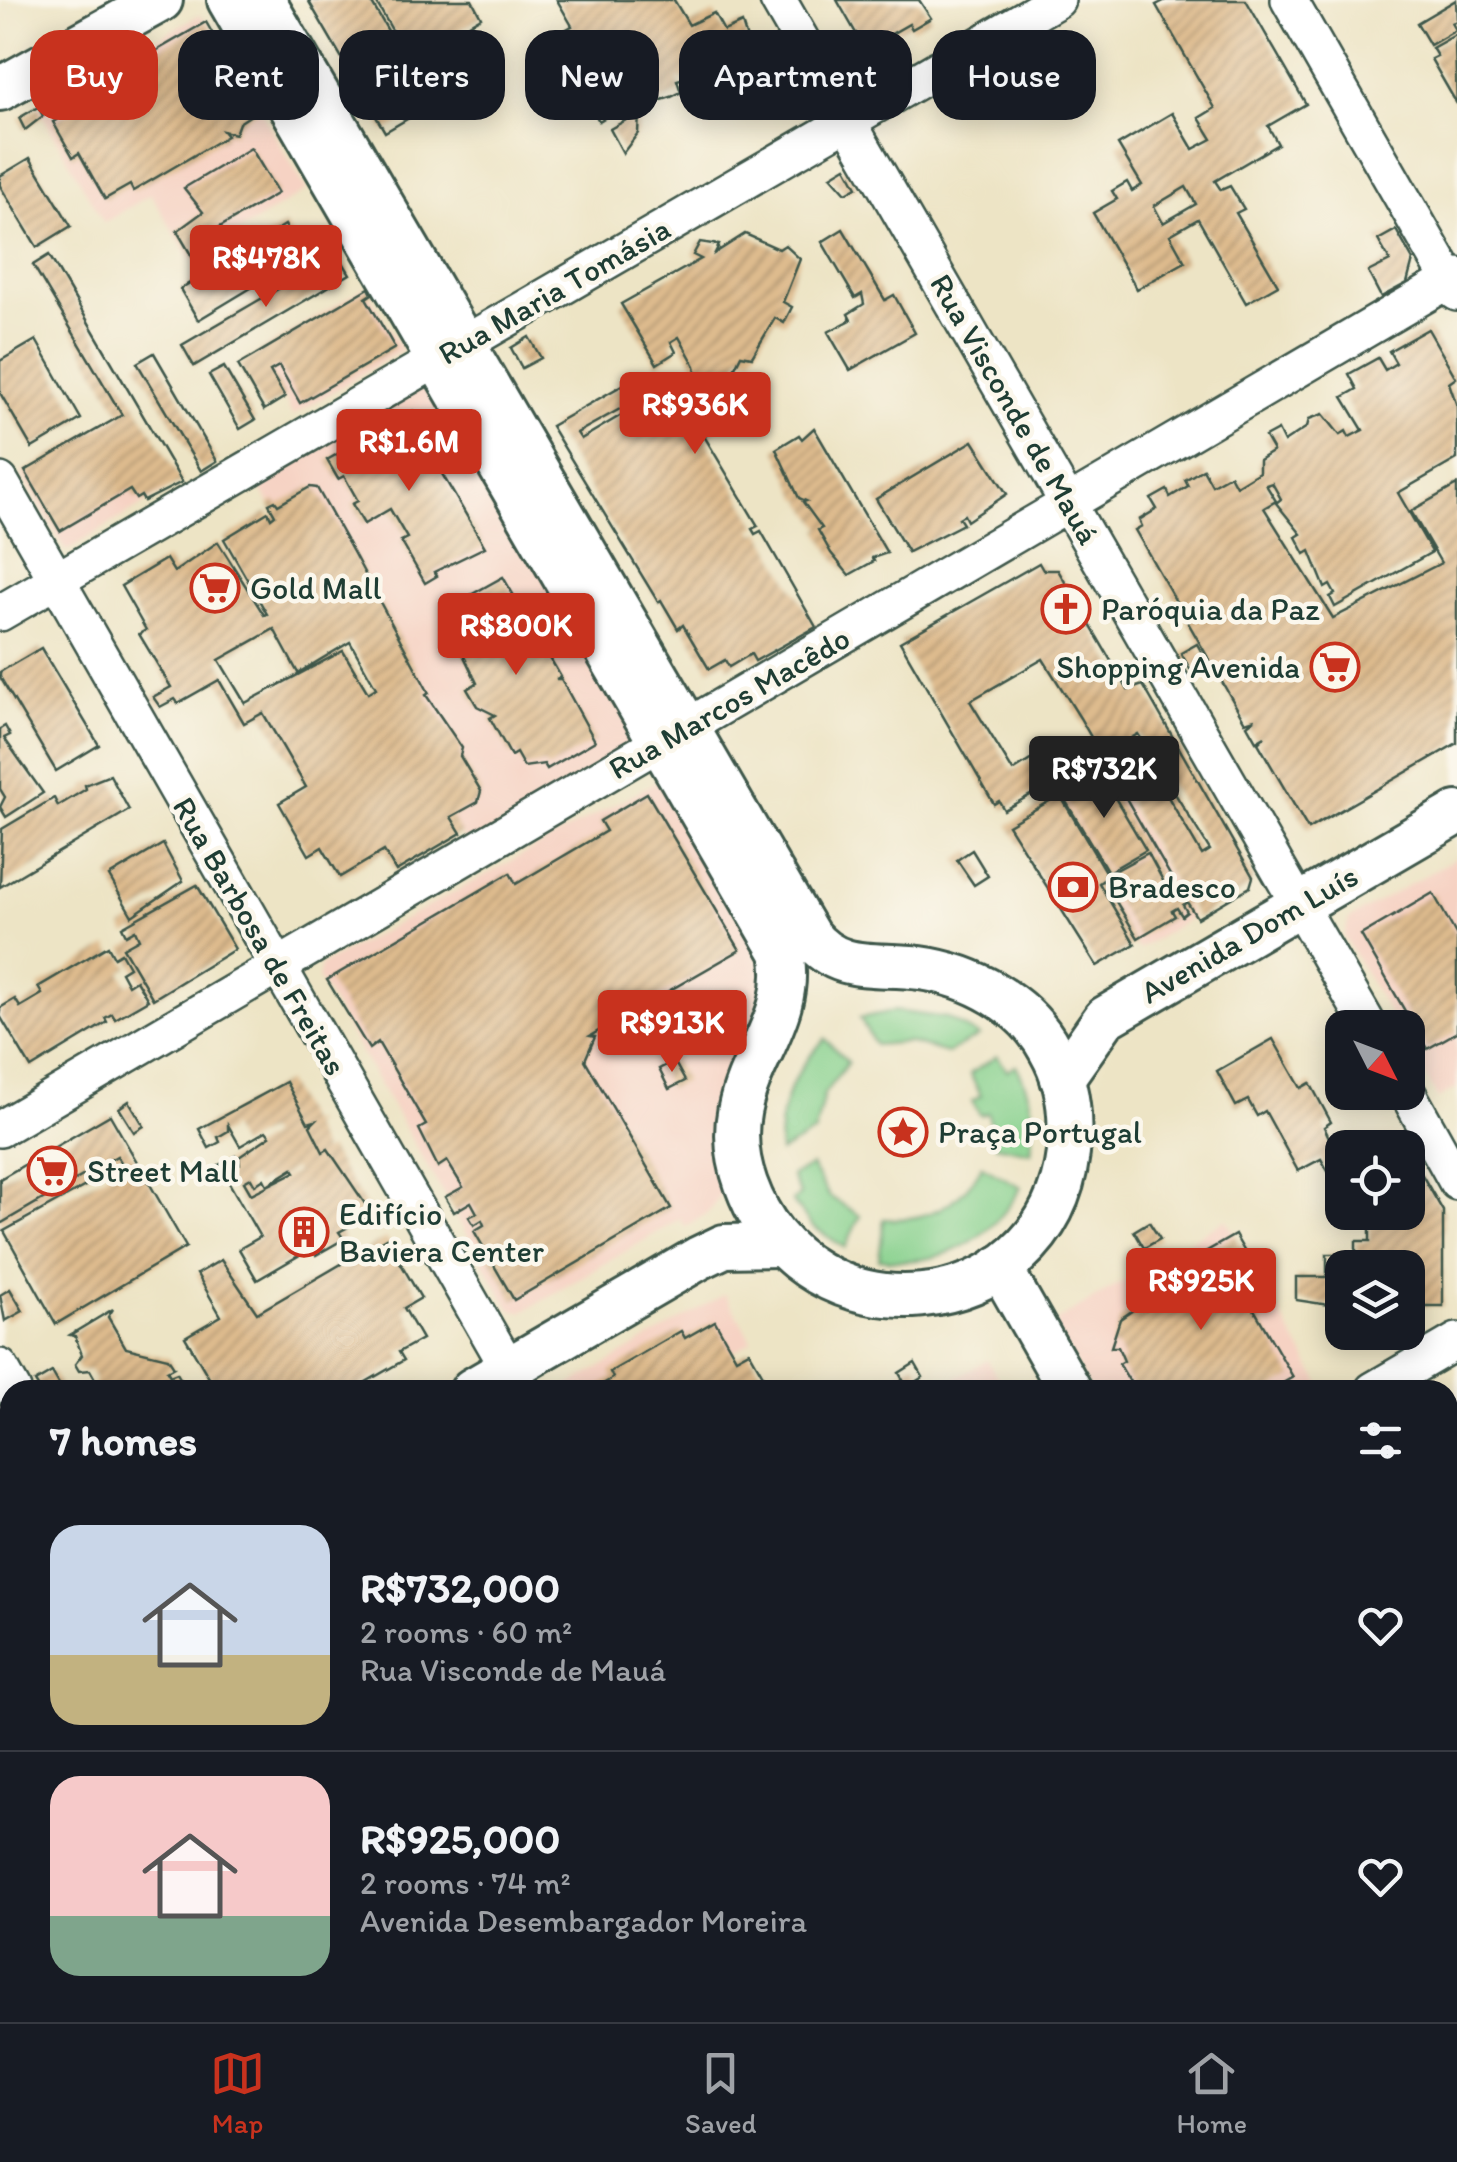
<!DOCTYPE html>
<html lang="en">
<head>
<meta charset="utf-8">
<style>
	body { margin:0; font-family:Itim,sans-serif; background:#242831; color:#f1f3f6; height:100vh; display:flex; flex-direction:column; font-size:38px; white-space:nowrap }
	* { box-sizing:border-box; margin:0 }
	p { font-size:32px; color:#9ea1a6 }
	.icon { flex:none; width:55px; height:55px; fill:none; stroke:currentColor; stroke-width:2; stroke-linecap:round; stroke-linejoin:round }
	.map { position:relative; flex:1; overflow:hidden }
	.side { position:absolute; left:0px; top:1380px; width:1458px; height:642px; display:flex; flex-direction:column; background:#171b24; border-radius:30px 30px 0 0; box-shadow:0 5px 25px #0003 }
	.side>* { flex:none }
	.banner { position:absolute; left:30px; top:30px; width:1398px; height:90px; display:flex; gap:20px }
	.needle { width:65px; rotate:132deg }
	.buttons { position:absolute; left:1325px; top:1010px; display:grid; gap:20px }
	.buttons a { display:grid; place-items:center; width:100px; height:100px; border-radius:20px; background:#171b24; box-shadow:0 5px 25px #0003; font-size:50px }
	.price { position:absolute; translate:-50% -85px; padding:0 22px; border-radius:10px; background:#c8321e; color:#fff; font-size:32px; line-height:65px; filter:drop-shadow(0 2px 5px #0008) }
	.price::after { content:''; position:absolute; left:50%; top:60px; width:30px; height:22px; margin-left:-15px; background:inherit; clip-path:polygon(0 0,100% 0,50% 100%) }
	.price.selected { background:#222; color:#fff }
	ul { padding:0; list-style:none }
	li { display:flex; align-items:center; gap:30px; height:250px; padding:0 50px }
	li+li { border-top:2px solid #363941 }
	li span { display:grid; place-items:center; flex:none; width:280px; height:200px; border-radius:30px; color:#555 }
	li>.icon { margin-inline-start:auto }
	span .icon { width:120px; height:120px; fill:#fffc; stroke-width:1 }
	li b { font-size:42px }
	h2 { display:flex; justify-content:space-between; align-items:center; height:120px; padding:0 50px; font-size:42px }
	.tag { padding:0 35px; border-radius:30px; background:#171b24; box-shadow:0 5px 25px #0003; font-size:35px; line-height:90px }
	.tag.selected { background:#c8321e; color:#fff }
	.tabs { display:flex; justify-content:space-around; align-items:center; height:140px; border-top:2px solid #363941; background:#171b24; font-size:28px; color:#9ea1a6 }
	.tabs a { display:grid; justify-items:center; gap:5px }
	.tabs .selected { color:#c8321e }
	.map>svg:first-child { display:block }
</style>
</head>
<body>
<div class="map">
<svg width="1457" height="2022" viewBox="0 0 1457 2022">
	<defs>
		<pattern id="building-hatch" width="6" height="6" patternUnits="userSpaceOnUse" patternTransform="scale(2.5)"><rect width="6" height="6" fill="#debb8e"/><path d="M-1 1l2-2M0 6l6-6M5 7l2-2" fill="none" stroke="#b39975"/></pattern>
	</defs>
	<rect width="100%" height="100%" fill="#fbf7ec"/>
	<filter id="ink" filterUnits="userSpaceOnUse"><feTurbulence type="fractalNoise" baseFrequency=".01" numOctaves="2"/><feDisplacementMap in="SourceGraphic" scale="20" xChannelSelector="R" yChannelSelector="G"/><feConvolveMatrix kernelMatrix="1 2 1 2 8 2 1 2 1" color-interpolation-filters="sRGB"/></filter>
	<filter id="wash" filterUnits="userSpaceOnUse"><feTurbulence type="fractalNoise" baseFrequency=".0048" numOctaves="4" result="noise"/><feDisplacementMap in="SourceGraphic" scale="40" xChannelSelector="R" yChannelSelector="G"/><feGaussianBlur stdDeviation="2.25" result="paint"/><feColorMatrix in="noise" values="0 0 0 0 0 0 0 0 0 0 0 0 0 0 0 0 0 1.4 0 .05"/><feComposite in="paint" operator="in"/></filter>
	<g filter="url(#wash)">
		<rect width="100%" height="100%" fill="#ede4c5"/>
		<g fill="#f6d2c3">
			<path d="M199,15L210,25L307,190L191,261L151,194L104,223L38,107Z"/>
			<path d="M365,287L402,350L292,416L285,397L257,353Z"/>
			<path d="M420,389L440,395L643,739L468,846L258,484Z"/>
			<path d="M121,414L167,490L66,551L21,474Z"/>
			<path d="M1104,764L1193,917L1138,949L1049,800Z"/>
			<path d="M663,778L769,960L756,1018L731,1061L721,1094L720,1196L708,1213L685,1227L680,1219L523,1312L511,1310L318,979L321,965Z"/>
			<path d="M1457,857V1088L1438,1099L1408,1045V1028L1397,1027L1344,937L1349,919Z"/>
			<path d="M1226,1219L1324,1390H1091L1056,1331L1057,1321Z"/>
			<path d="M725,1294L752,1341L667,1390H562Z"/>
			<path d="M987,1360L1005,1390H935Z"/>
			<path d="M1448,1481L1457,1497V1530L1452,1533L1457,1541V1628L1448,1612Z"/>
		</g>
		<g fill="#86d08c" stroke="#528660" stroke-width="2.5">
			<path d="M894,1011L947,1018L979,1036L947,1053L908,1042L875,1045L860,1018Z"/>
			<path d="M825,1039L848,1062L824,1094L815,1132L780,1152C776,1108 794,1070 825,1039Z"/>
			<path d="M997,1056L1007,1070L1016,1065C1032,1094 1036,1119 1031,1152L995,1145L988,1113L980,1115L972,1101L981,1096L970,1074Z"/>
			<path d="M811,1166L829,1196L860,1216L845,1248L812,1226L792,1201L800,1195L791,1176Z"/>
			<path d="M982,1166L1021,1187C991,1241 941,1268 879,1259L884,1219C927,1222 961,1204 982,1166Z"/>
		</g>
		<g id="blocks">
			<g fill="url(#building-hatch)" fill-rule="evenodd">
				<path d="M308,0H370L398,48L401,46L375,0H472L481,17L459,30L464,39L453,46L468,71L428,95L405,60L431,105L385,132Z"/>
				<path d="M557,0H674L689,25L714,13L724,31L742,23L755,65L696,88L688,89L684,78L677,80L681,92L671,97L613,116L610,105L611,114L599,121L550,38L572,26Z"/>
				<path d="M837,0H919L931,18L912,29L909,24L865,49Z"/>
				<path d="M1166,0H1246L1306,104L1268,126L1278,144L1215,181L1221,190L1230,186L1244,209L1236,213L1278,285L1246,303L1198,219L1170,235L1185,262L1137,289L1093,213L1117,199L1112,191L1127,182L1132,191L1142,185L1118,145L1172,113L1193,149L1212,139L1199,118L1215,108L1156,5ZM1186,187L1196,204L1163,223L1154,206Z"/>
				<path d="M1456,0L1457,21L1452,23L1456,30L1430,45L1417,23Z"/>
				<path d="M206,22L257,111L239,123L235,134L223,131L227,136L133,191L130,185L105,199L79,153L73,157L53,122L83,105L78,96Z"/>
				<path d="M1457,34L1455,46L1457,104L1431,59L1437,56L1432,48Z"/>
				<path d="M768,47L780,67L782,77L774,81L755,56Z"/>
				<path d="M38,107L43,116L25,130L19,118Z"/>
				<path d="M639,113L638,133L623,153L610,129Z"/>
				<path d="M251,148L278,193L208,234L216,247L194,260L177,231L203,212L184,188Z"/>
				<path d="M30,158L71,226L37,247L0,186V176Z"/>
				<path d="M846,167L857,187L846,193L831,176Z"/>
				<path d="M285,225L304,256L198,320L180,289Z"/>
				<path d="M843,229L885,300L894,295L915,333L850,370L828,332L851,320L848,314L864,304L862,294L855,298L822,242Z"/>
				<path d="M1396,230L1413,260L1407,283L1381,297L1368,272L1390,261L1378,240Z"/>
				<path d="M745,234L779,249L785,245L800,259L783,302L792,307L784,323L775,318L752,357L741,355L716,406L726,424L704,436L758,526L752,529L755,534L761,531L816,627L755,661L751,654L729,667L725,660L709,669L683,625L678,629L661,600L658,602L551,426L644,373L654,390L577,433L581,439L677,382L683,392L690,388L684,379L696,372L695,366L679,337L671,342L676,352L657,364L621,304L701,259L693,255L700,242L719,245L715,253Z"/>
				<path d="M338,254L350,274L194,366L182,345Z"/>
				<path d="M49,255L182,482L144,501L141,496L136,499L130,490L60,531L25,471L122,415L33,265Z"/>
				<path d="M369,288L372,294L366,298L395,348L300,403L279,366L270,371L285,397L264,410L238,365Z"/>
				<path d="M1428,329L1456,378L1449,383L1457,406V459L1398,493L1432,552L1335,607L1330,597L1335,594L1330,585L1325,588L1310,551L1305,554L1296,537L1301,534L1276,503L1281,499L1272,483L1266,485L1276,501L1264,508L1333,618L1441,563L1411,511L1457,485V743L1308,829L1258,743L1265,736L1256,741L1247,725L1255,719L1245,722L1135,530L1142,526L1139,520L1157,509L1151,499L1167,490L1170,497L1188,486L1185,480L1203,469L1212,485L1230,475L1236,486L1259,472V460L1273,451L1265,437L1278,430L1284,442L1307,427L1309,419L1323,414L1340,435L1346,431L1349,437L1363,430L1343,397L1357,389L1349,374L1378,358L1385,370L1396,363L1389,351Z"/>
				<path d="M529,337L541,358L522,368L511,348Z"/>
				<path d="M36,340L81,419L32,448L0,393V361Z"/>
				<path d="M154,353L217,461L201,471L137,363Z"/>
				<path d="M224,367L255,420L240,429L209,375Z"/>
				<path d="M413,411L441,459L435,462L485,547L434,572L437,576L425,583L401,541L407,538L390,509L364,524L352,504L358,501L344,476L338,479L327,460Z"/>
				<path d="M814,428L887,553L872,558L874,561L849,575L831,553L818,530L822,528L803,502L806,501L799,498L776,449L799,435L802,439Z"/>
				<path d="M973,441L1007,494L967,521L964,515L959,518L963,524L908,552L876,499Z"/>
				<path d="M310,487L317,488L353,552L429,693L426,695L462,748L460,756L481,791L478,802L451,817L461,833L396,871L384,851L340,877L322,847L309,855L279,803L306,787L263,713L244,723L219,680L178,703L175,699L160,707L153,697L171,687L139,634L146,630L121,586L166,559L174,572L218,542L264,615L267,614L224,539L268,512L271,518L275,515L269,504L275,501L278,505ZM274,629L298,673L350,642L376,688L368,693L343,651L245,703L219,660Z"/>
				<path d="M1039,563L1043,570H1058L1128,690L1143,685L1253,877L1250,887L1197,918L1187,902L1183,905L1187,912L1182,916L1177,908L1172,911L1175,916L1138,938L1103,880L1099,883L1135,944L1097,966L1008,825L1060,795L1107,875L1148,853L1166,886L1174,882L1080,718L1043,659L970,701L1013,771L1032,759L1048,785L1004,810L999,801L994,804L900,642ZM1138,734L1210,850L1202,855L1133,737Z"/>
				<path d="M503,577L561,677L556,679H561L595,741L547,769L544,764L524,767L516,753L511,756L490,718L495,715L477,706L467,689L477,683L442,611Z"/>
				<path d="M1197,644L1206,660L1190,669L1181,653Z"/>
				<path d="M41,648L99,745L56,771L0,677V672Z"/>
				<path d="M5,726L10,735L4,738L43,793L6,817L0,807L5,797L0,789V729Z"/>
				<path d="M1098,769L1146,850L1108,872L1062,795Z"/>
				<path d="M110,775L129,810L0,887L2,829L54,798L58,806L86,789L85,785Z"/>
				<path d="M647,793L740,950L590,1036L595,1037L585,1060L671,1208L514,1300L474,1231L484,1225L482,1220L474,1225L469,1217L477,1213L471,1202L454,1212L445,1197L463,1187L447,1161L438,1167L419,1129L426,1125L378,1042L369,1049L327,980L510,873L516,884L606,831L600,821Z"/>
				<path d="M163,844L183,881L132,916L109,876Z"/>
				<path d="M972,850L988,876L974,885L957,860Z"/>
				<path d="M197,885L235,949L153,999L123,948L139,939L135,930L126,935L122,927Z"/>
				<path d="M1433,893L1457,936V1032L1427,1049L1361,935Z"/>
				<path d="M108,946L114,957L121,953L129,967L121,972L128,985L136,980L148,1000L115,1019L112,1014L105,1018L107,1022L31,1068L0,1016V1008L15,999L20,1007L42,994L38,987Z"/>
				<path d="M1273,1039L1301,1088L1310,1083L1331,1122L1324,1127L1342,1165L1329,1173L1321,1159L1298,1171L1265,1111L1257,1116L1248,1100L1236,1106L1217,1071Z"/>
				<path d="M674,1061L685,1081L669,1089L659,1069Z"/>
				<path d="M286,1082L308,1123L315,1121L310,1126L323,1152L328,1149L372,1214L339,1232L344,1239L316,1255L312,1248L257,1280L239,1249L260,1237L219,1165L235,1156L240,1165L239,1157L270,1136L266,1131L240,1146L228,1125V1131L218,1137L220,1142L209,1148L199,1129ZM293,1169L295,1172L251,1194L244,1182L251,1178L255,1185L264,1179L267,1185Z"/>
				<path d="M129,1101L144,1126L134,1132L119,1108Z"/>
				<path d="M110,1115L186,1247L56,1324L4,1231L123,1165L117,1156L0,1224V1179Z"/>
				<path d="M1422,1175L1443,1211V1306H1408V1268H1342V1307L1296,1300V1277H1327V1254H1356V1241H1370V1212H1408V1184Z"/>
				<path d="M1149,1222L1160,1239L1144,1248L1134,1231Z"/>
				<path d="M1235,1235L1250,1261L1232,1271L1293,1377L1271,1390H1135L1119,1364L1124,1361L1118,1347H1111L1120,1319L1142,1304L1146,1310L1158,1303L1153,1293L1191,1271L1186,1263Z"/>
				<path d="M386,1238L421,1298L404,1308L422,1339L399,1352L404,1360L352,1390H216L185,1337L221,1316L197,1274L221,1260L257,1313Z"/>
				<path d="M10,1289L23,1311L5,1321L0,1295Z"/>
				<path d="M113,1309L108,1317L126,1348L168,1358L174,1367L167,1371L170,1376L177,1373L181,1380L164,1390H92L95,1379L90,1370L79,1371L75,1364L82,1355L75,1336L70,1335Z"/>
				<path d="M715,1321L736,1358L749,1351L765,1379L744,1390H593L613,1378L610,1372L681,1331L685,1338Z"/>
				<path d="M915,1363L923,1377L907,1387L899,1373Z"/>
				<path d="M52,1372L60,1386L40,1390L35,1382Z"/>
				<path d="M7,1462L10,1588L0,1594V1466Z"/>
				<path d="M1448,1671L1452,1679L1457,1676V1749L1448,1754Z"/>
				<path d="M1457,1760V1832L1448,1837V1766Z"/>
				<path d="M10,1772V1834L7,1827L0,1831V1778Z"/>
				<path d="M1457,1902V1966L1450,1970L1448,1907Z"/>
				<path d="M112,2012H168L174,2022H117Z"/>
				<path d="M685,2012H780L764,2022H669Z"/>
				<path d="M787,2012H859L865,2022H770Z"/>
				<path d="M933,2012H1083L1067,2022H938Z"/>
				<path d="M1247,2012H1339L1344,2022H1230Z"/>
			</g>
		</g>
	</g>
	<g filter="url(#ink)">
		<use href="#blocks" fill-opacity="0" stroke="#3e564a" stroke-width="2.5"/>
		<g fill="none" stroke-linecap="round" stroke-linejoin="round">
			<g stroke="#3e564a" stroke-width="40">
				<g id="minor">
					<path d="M778,0L1370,1028"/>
					<path d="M1289,0L1457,293"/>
					<path d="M0,481L521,1390"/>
					<path d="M0,613L1057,0"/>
					<path d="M1407,1092L1457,1182"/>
					<path d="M0,1129L1457,276"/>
					<path d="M0,1367L13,1390"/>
					<path d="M1373,1390L1457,1341"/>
					<path d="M1448,1867L1457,1861"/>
					<path d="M369,2012L375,2022"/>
					<path d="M889,2012L895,2022"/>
					<path d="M278,2022L295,2012"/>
					<path d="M1175,2022L1193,2012"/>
				</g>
			</g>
			<g stroke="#3e564a" stroke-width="48">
				<g id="major">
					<path d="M229,0L782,952C799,1038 709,1081 746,1184C805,1348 1047,1327 1068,1153C1072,1118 1068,1081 1050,1050C1025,1003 971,975 920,968C877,962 839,974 809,936L263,0"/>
					<path d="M0,89L161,0"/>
					<path d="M1062,1079L1105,1018L1457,813"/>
					<path d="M1000,1267L1070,1390"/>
					<path d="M472,1390L699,1258L724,1246L780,1245"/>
					<path d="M0,1663L10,1658"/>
					<path d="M1431,2012L1436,2022"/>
				</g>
			</g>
			<use href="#minor" stroke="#fff" stroke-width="35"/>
			<use href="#major" stroke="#fff" stroke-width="42"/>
		</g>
	</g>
	<defs>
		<g id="supermarket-ring" transform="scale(2.5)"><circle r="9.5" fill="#fbf7ec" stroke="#c8321e" stroke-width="1.5"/><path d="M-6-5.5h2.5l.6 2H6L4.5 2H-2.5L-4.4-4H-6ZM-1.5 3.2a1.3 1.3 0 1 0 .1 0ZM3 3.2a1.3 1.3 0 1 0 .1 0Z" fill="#c8321e"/></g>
		<g id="church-ring" transform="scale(2.5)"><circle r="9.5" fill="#fbf7ec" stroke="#c8321e" stroke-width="1.5"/><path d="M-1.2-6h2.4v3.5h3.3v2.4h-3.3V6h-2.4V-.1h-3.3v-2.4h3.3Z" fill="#c8321e"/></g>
		<g id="bank-ring" transform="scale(2.5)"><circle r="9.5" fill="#fbf7ec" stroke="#c8321e" stroke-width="1.5"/><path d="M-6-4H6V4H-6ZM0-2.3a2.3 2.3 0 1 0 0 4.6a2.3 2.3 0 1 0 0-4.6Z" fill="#c8321e"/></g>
		<g id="sight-ring" transform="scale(2.5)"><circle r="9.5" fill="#fbf7ec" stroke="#c8321e" stroke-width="1.5"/><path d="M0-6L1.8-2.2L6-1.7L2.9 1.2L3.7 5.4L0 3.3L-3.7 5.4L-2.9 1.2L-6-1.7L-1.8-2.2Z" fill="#c8321e"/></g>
		<g id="building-ring" transform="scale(2.5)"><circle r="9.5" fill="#fbf7ec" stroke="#c8321e" stroke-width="1.5"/><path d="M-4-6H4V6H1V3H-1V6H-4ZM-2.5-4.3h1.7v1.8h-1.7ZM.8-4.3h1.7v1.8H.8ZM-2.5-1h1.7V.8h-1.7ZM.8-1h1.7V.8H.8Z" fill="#c8321e"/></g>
	</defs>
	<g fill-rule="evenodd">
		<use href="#supermarket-ring" x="215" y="588"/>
		<use href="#church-ring" x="1066" y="609"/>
		<use href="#supermarket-ring" x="1335" y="667"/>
		<use href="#bank-ring" x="1073" y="887"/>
		<use href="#sight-ring" x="903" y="1132"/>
		<use href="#supermarket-ring" x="52" y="1171"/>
		<use href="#building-ring" x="304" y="1232"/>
	</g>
	<g text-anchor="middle" stroke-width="9" stroke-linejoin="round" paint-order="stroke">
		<g font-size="32" fill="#1f3d34" stroke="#fbf7ec">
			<text transform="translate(554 291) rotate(-30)" y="11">Rua Maria Tomásia</text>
			<text transform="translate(1015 409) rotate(60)" y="11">Rua Visconde de Mauá</text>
			<text transform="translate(729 703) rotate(-30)" y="11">Rua Marcos Macêdo</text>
			<text transform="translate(1249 934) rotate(-30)" y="11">Avenida Dom Luís</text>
			<text transform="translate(260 936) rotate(60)" y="11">Rua Barbosa de Freitas</text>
		</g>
		<g font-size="32" fill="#1f3d34" stroke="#fbf7ec" text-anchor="start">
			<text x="250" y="599">Gold Mall</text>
			<text x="1101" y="620">Paróquia da Paz</text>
			<text x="1300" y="678" text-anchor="end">Shopping Avenida</text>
			<text x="1108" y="898">Bradesco</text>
			<text x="938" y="1143">Praça Portugal</text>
			<text x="87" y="1182">Street Mall</text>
			<text x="339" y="1225">Edifício<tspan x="339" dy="37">Baviera Center</tspan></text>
		</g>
	</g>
</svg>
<div class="buttons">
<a><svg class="needle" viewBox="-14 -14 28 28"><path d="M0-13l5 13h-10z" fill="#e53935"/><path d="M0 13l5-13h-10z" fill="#9ea1a6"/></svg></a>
<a><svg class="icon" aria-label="locate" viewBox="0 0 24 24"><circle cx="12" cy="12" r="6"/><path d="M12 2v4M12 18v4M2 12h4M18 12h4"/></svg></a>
<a><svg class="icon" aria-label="layers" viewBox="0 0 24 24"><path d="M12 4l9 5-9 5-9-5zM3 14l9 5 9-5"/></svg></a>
</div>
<b class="price" style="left:266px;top:310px">R$478K</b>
<b class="price" style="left:695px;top:457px">R$936K</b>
<b class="price" style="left:409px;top:494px">R$1.6M</b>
<b class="price" style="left:516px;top:678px">R$800K</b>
<b class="price selected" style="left:1104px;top:821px">R$732K</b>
<b class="price" style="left:672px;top:1075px">R$913K</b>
<b class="price" style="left:1201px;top:1333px">R$925K</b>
<div class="banner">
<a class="tag selected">Buy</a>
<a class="tag">Rent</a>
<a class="tag">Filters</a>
<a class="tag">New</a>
<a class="tag">Apartment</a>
<a class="tag">House</a>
</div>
<section class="side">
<h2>7 homes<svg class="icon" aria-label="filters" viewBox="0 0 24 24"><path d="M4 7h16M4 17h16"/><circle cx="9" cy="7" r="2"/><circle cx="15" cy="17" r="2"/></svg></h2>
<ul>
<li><span style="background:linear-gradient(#c9d6e8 65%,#c2b280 0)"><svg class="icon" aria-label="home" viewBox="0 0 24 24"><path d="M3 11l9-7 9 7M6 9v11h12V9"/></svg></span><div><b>R$732,000</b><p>2 rooms · 60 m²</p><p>Rua Visconde de Mauá</p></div><svg class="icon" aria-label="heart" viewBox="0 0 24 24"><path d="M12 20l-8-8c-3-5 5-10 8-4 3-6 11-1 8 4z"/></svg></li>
<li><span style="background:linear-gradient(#f6c9c9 70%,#7fa58c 0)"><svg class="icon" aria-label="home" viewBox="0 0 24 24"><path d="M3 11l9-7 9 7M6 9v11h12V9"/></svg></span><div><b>R$925,000</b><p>2 rooms · 74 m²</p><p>Avenida Desembargador Moreira</p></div><svg class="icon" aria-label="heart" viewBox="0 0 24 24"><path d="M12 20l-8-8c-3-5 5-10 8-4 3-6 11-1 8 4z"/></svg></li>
</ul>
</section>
</div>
<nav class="tabs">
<a class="selected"><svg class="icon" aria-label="map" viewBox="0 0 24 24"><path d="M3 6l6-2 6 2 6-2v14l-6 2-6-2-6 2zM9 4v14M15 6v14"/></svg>Map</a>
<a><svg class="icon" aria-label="saved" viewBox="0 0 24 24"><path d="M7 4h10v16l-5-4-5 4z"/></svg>Saved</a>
<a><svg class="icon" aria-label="home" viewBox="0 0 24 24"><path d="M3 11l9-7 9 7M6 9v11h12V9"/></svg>Home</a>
</nav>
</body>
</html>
